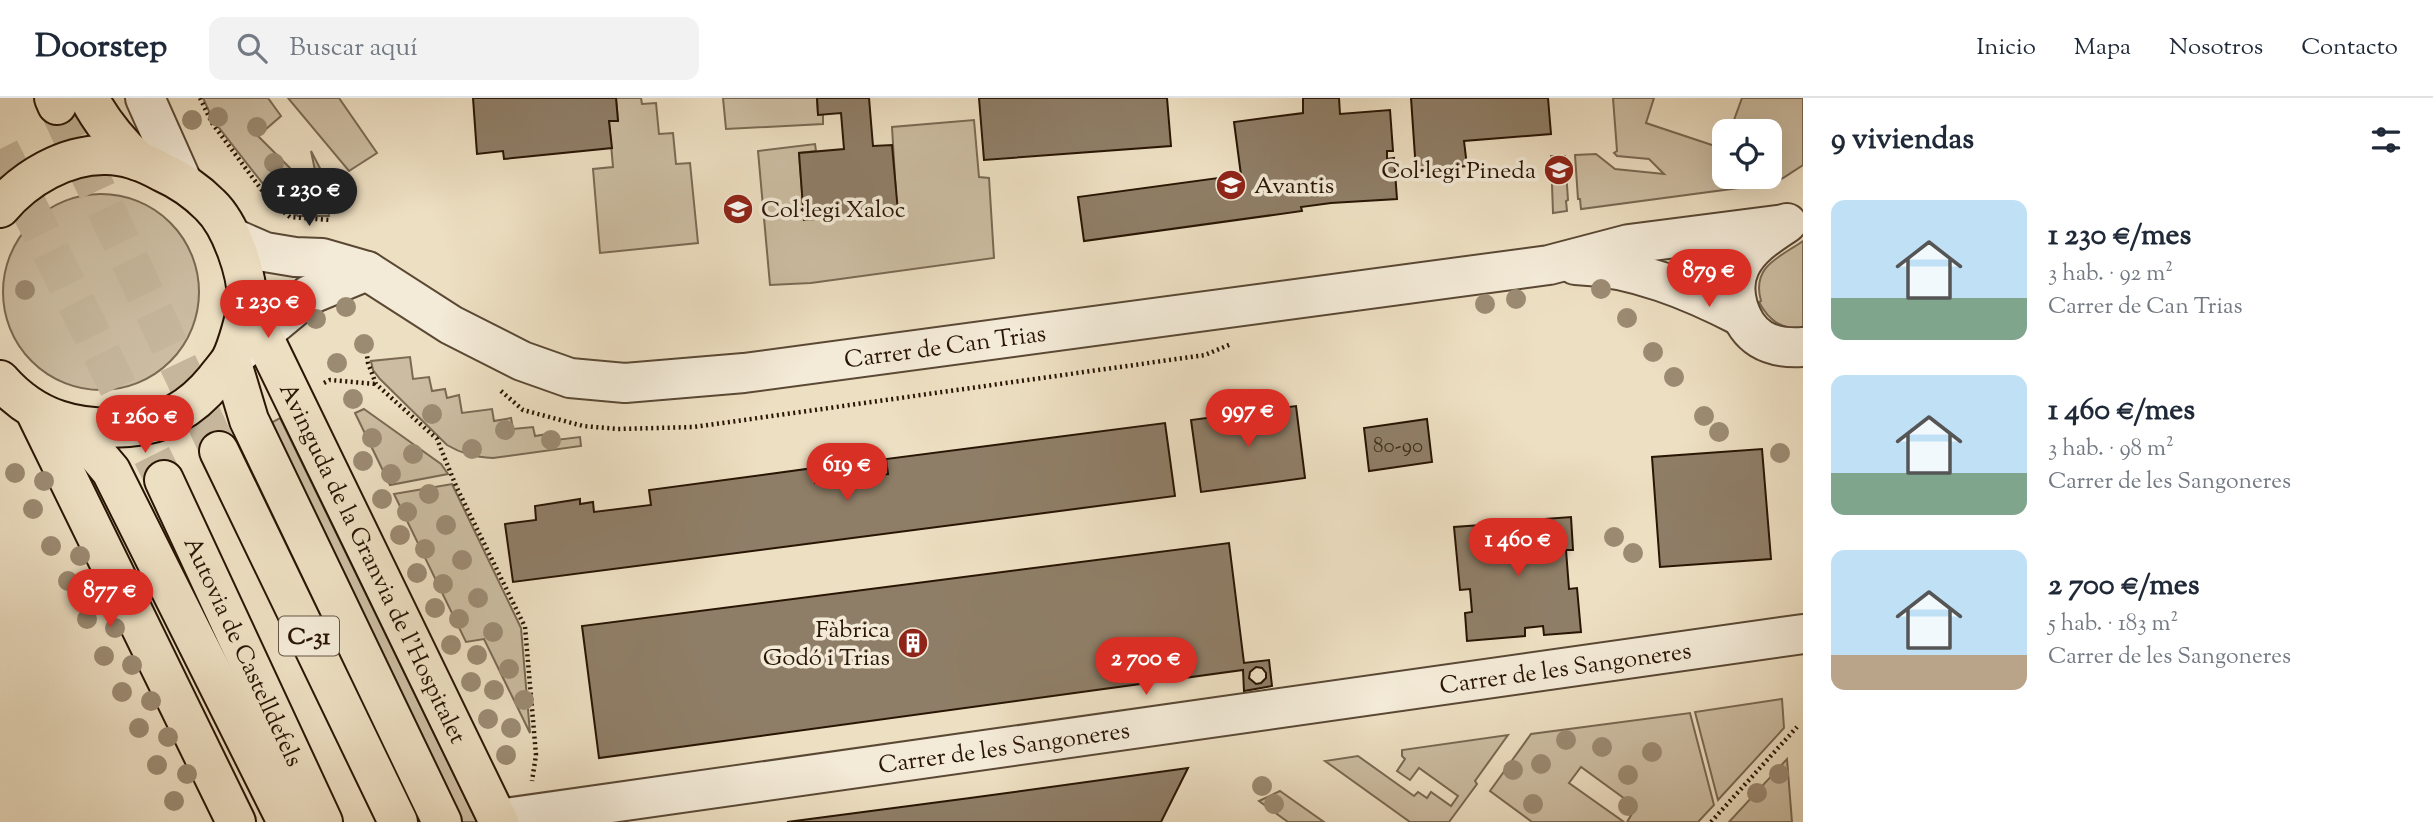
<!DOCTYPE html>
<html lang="es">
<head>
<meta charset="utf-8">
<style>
	body { margin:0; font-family:"Sorts Mill Goudy",serif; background:#f2f2f3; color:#1f2937; height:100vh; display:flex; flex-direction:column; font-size:26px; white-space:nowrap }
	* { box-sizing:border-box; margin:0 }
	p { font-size:23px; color:#747a83 }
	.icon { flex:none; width:38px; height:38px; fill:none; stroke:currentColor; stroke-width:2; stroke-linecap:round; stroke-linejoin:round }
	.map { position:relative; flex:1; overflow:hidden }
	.panel { display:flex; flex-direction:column; background:#fff; width:630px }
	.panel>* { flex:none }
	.controls { position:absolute; left:1712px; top:21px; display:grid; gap:14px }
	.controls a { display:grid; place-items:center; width:70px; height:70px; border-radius:14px; background:#fff; box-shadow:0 7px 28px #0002; font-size:35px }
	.price { position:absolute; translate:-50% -60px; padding:0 16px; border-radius:24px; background:#d93025; color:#fff; font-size:23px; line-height:46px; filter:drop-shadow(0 2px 4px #0008) }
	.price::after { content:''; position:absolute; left:50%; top:42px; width:21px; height:16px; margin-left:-10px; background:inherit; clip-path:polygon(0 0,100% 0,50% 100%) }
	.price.active { background:#222; color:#fff }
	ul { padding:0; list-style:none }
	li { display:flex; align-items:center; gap:21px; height:175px; padding:0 28px }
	li span { display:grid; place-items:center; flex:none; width:196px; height:140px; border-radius:14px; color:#555 }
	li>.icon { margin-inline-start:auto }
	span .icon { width:84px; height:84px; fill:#fffc; stroke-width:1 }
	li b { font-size:30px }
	h2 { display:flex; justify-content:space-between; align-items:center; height:84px; padding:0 28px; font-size:30px }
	header { display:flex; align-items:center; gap:42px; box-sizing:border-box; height:98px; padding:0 35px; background:#fff; border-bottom:2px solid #e0e1e3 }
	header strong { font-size:33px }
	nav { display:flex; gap:38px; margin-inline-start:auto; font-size:24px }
	.search { width:490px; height:63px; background:#f2f2f3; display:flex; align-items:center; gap:18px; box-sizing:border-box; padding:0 24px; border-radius:14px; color:#747a83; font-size:26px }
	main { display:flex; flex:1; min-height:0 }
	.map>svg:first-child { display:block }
</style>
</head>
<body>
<header>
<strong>Doorstep</strong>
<div class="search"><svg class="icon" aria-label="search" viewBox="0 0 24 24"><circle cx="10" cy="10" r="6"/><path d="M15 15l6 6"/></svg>Buscar aquí</div>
<nav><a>Inicio</a><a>Mapa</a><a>Nosotros</a><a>Contacto</a></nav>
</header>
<main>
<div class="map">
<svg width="1803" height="724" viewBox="0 0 1803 724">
	<rect width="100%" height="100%" fill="#eddfc2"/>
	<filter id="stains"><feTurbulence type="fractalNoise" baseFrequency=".00286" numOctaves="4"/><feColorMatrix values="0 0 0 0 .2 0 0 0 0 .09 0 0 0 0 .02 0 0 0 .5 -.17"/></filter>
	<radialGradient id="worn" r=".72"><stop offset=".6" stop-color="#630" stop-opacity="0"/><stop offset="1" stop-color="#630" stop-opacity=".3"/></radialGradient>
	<g fill="#ccbda2" stroke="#7a6953" stroke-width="2">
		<path d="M203,0H268L281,18L258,38L290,70L295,87L300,86L308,115L323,111L311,53L322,74L329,118H298L281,109L213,22Z"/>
		<path d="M288,0H339L377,55L349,73Z"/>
		<path d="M616,0H641L642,6L656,5L659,36L673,35L676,66L690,65L698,145L600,155L593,71L613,69L609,23L618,22Z"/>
		<path d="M723,0H817L818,16L823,17V26L726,31Z"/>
		<path d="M1613,0H1654L1646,25L1724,51V79H1769V33H1730L1742,0H1803V67L1783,80L1769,86L1581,111L1580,101H1578L1575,57L1596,56L1615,71L1664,76L1649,61L1617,58L1614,55L1617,53Z"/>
		<path d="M974,22L979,79L989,80L994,160L811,185L770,187L758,53L815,46L816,53L799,55L804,122L897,113L892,29Z"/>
		<path d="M1551,58H1565L1568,102L1566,103L1567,113L1553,115Z"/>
		<circle cx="101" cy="194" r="98"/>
		<path d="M1803,143V231C1781,231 1769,223 1759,204L1761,203C1751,168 1780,159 1803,143Z"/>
		<path d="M410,259L413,281L429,279L432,293L445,291L447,300L459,297L462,315L492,311L494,323L511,320L513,331L533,329L535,338L554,335L556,342L580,339L581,348L493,360C475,359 462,356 447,347L380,281L373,272L371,263Z"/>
		<path d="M364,311L441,366L448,376L390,387L355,315Z"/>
		<path d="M280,320L477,724H460L267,327Z"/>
		<path d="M452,386L521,530L530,635L484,541L466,544L394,396Z"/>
		<path d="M1782,601L1784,630L1718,702L1695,614Z"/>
		<path d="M1690,615L1714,707L1698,724H1627L1636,709L1581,669L1569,685L1624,724H1532L1490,693L1531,636Z"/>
		<path d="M1508,637L1475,683L1477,686L1449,724H1410L1325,663L1358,658L1414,698L1418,694L1427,700L1431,694L1451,708L1458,698L1419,670L1410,682L1397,673L1405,661L1402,658V652Z"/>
		<path d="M1787,661L1792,724H1729Z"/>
		<path d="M1280,693L1324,724H1288L1259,703Z"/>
	</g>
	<g fill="#8f7e67" stroke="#291504" stroke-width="2" fill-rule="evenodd">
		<path d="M473,0H616L618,23H609L612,50L504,61L503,53L477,56Z"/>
		<path d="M817,0H869L873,48L892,47L898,114L804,122L799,55L844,51L841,15L818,17Z"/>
		<path d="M979,0H1167L1171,48L984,62Z"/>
		<path d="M1303,0H1339L1340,16L1390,12L1393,53H1387V61L1394,60L1397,101L1331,105L1301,109L1302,113L1084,143L1078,99L1241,77L1234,24L1303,15Z"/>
		<path d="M1411,0H1548L1551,36L1464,43L1467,68L1416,73Z"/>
		<path d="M1296,308L1305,380L1201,394L1191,322Z"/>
		<path d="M1427,321L1432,364L1369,373L1364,330Z"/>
		<path d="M1165,325L1175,398L513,484L505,426L536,422L535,408L580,401V406L593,404L594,414L651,407L649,392L814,370L815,385L839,382L837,367L874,362L876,377L888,376L886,361Z"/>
		<path d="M1762,351L1771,461L1660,469L1652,359Z"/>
		<path d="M1571,419L1573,452H1566L1569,491L1577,490L1581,534L1544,537L1543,528L1525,530V538L1467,543L1465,515L1472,514L1470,491L1460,492L1454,429L1495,426L1496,433L1505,432L1504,424Z"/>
		<path d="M1229,445L1244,565L1269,562L1272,588L1244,593L1243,572L599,660L582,528ZM1256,569L1262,570L1266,575V580L1261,585L1256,586L1249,580L1250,574Z"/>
		<path d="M1188,670L1161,724H787L970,700Z"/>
	</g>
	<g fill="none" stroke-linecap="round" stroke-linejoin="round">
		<g stroke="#c6b79c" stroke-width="38" stroke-dasharray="38 19" stroke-linecap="butt">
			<path d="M57,7L219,353"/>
			<path d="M0,51L164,382"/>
		</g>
		<g stroke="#5a4834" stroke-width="42">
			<g id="minor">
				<path d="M145,0L182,83"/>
				<path d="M1787,125C1769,137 1749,149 1740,169C1729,192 1739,227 1761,241C1774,249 1789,250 1803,249"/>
				<path id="s1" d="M233,140L265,154L295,159L322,160L367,173L451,227L522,263L570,280L625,285L744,275L1549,167L1629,146L1785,126"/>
				<path d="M1575,167C1634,169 1690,192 1742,219"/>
				<path d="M238,256L309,197L367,173"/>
				<path id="s2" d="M498,721L1803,536"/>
			</g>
		</g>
		<g stroke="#291504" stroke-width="42">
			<g id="major">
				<path d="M0,110C25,80 66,56 106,57C125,57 146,65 162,74C180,82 196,93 210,107C231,127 248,176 247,205C246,218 237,249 231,261C227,268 220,275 215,282C193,309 165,327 129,329C77,333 35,322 0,282"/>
				<path id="s3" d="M247,205L499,724"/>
				<path d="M35,313L236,724"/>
			</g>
		</g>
		<g stroke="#291504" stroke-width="42">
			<g id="highway">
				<path d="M54,0L57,7"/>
				<path d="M89,0C102,25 118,44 138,63"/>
				<path d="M231,262L249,322L442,724"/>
				<path d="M64,326L90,348L111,373L287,724"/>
				<path d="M219,353L398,724"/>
				<path id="s4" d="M164,382L323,724"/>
			</g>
		</g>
		<g stroke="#291504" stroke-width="4.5" stroke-dasharray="2 3.5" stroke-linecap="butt">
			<path d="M200,0L212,25L270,103L290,119L330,122"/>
			<path d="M365,242L368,265L376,286L437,341L456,388L525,529L536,657L532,683"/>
			<path d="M324,285L330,282L376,286"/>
			<path d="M501,293L523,312L583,328L618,331L694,329L1205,257L1231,246"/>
			<path d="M1711,724L1797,629"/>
		</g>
		<use href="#minor" stroke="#f3ead7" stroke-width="38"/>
		<use href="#major" stroke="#eddfc2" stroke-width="38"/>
		<use href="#highway" stroke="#eddfc2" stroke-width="38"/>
	</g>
	<g fill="#9c8b73">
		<circle cx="218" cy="19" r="10"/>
		<circle cx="192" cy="22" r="10"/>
		<circle cx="257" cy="29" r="10"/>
		<circle cx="274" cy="65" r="10"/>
		<circle cx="293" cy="99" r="10"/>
		<circle cx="1601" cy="191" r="10"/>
		<circle cx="25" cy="192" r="10"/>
		<circle cx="1516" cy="201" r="10"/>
		<circle cx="1485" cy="206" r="10"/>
		<circle cx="346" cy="209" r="10"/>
		<circle cx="1627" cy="220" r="10"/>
		<circle cx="316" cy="221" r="10"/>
		<circle cx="364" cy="246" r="10"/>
		<circle cx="1653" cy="254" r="10"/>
		<circle cx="337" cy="265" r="10"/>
		<circle cx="1674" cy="279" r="10"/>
		<circle cx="353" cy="301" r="10"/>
		<circle cx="432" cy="316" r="10"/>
		<circle cx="1704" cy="318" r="10"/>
		<circle cx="505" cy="332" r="10"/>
		<circle cx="1719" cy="334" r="10"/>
		<circle cx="372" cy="340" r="10"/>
		<circle cx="551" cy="342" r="10"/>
		<circle cx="472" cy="351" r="10"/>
		<circle cx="1780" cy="355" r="10"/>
		<circle cx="413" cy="356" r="10"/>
		<circle cx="363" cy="363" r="10"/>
		<circle cx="15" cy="375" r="10"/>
		<circle cx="391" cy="376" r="10"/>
		<circle cx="44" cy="383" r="10"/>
		<circle cx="429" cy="396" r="10"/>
		<circle cx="382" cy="401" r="10"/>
		<circle cx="33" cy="411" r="10"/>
		<circle cx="407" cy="414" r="10"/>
		<circle cx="446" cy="427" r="10"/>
		<circle cx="400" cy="437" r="10"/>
		<circle cx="1614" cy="439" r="10"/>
		<circle cx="51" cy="448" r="10"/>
		<circle cx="425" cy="451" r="10"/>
		<circle cx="1633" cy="455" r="10"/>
		<circle cx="80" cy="458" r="10"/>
		<circle cx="462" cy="462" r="10"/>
		<circle cx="417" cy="475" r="10"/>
		<circle cx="68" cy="483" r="10"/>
		<circle cx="443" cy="486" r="10"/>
		<circle cx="97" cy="493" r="10"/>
		<circle cx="478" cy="500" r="10"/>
		<circle cx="435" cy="510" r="10"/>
		<circle cx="87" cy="521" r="10"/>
		<circle cx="459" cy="521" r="10"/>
		<circle cx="115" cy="530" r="10"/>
		<circle cx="493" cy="534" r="10"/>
		<circle cx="451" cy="547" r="10"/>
		<circle cx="477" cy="557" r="10"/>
		<circle cx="104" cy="558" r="10"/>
		<circle cx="132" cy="567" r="10"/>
		<circle cx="509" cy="571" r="10"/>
		<circle cx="471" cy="584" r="10"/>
		<circle cx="494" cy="592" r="10"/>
		<circle cx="122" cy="594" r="10"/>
		<circle cx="524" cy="602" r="10"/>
		<circle cx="151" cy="603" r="10"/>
		<circle cx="488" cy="621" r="10"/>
		<circle cx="139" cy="630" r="10"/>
		<circle cx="511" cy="630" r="10"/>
		<circle cx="168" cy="639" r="10"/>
		<circle cx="1566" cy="642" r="10"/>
		<circle cx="1602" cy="649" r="10"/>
		<circle cx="1652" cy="654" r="10"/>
		<circle cx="506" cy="657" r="10"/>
		<circle cx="1541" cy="666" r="10"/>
		<circle cx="157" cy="667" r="10"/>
		<circle cx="1513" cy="672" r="10"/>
		<circle cx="187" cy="676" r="10"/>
		<circle cx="1779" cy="676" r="10"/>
		<circle cx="1628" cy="677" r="10"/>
		<circle cx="1262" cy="688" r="10"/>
		<circle cx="1757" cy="695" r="10"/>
		<circle cx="174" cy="703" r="10"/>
		<circle cx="1274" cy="706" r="10"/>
		<circle cx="1533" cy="706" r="10"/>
		<circle cx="1628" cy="708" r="10"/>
	</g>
	<defs>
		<g id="school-disc" transform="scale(1.575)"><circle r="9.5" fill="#8f2418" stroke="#f3ead7"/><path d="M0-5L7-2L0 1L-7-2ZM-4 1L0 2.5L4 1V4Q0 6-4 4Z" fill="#fff"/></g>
		<g id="building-disc" transform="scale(1.575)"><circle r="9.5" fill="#8f2418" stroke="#f3ead7"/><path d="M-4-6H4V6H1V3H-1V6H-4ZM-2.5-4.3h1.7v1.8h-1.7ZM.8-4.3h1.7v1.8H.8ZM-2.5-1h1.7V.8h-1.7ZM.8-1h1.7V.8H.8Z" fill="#fff"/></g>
	</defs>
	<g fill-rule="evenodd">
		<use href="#school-disc" x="1559" y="72"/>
		<use href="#school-disc" x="1231" y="87"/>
		<use href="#school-disc" x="738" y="111"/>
		<use href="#building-disc" x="913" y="545"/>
	</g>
	<g text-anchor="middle" stroke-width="7" stroke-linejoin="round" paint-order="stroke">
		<g font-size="21" fill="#422f1d">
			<text x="1398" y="354">80-90</text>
		</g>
		<rect fill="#f3ead7" stroke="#665543" stroke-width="2" x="279" y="518.5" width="60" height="39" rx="5"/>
		<g font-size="23" font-weight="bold" fill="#291504">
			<text x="309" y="546">C-31</text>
		</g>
		<g font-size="24" fill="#291504" stroke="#f3ead7" text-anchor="end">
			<text x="1536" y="80">Col·legi Pineda</text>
			<text x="1254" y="95" text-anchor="start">Avantis</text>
			<text x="761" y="119" text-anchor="start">Col·legi Xaloc</text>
			<text x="890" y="539">Fàbrica<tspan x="890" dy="28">Godó i Trias</tspan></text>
		</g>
		<g font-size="24" fill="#291504" stroke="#f3ead7">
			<text dy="8" stroke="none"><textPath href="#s1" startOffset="747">Carrer de Can Trias</textPath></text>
			<text dy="8" stroke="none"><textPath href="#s3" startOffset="289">Avinguda de la Granvia de l'Hospitalet</textPath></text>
			<text dy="8" stroke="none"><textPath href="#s4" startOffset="189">Autovia de Castelldefels</textPath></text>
			<text dy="8" stroke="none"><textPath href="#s2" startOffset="1078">Carrer de les Sangoneres</textPath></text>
			<text dy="8" stroke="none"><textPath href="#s2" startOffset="511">Carrer de les Sangoneres</textPath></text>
		</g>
	</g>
	<rect width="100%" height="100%" filter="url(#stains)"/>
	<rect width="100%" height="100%" fill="url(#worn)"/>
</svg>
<div class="controls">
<a><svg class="icon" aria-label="locate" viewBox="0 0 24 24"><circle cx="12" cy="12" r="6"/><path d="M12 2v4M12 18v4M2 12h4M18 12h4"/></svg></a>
</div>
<b class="price active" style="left:309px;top:130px">1 230 €</b>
<b class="price" style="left:1709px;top:211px">879 €</b>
<b class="price" style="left:268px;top:242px">1 230 €</b>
<b class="price" style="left:1248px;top:351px">997 €</b>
<b class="price" style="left:145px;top:357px">1 260 €</b>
<b class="price" style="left:847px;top:405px">619 €</b>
<b class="price" style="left:1518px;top:480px">1 460 €</b>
<b class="price" style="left:110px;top:531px">877 €</b>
<b class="price" style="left:1146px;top:599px">2 700 €</b>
</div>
<section class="panel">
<h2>9 viviendas<svg class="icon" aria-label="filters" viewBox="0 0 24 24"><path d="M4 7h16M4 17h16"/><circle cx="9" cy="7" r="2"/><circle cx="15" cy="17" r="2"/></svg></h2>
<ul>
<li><span style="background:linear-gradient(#bfe0f5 70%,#7fa58c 0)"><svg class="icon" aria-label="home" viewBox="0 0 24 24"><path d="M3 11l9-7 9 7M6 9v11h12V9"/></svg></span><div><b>1 230 €/mes</b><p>3 hab. · 92 m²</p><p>Carrer de Can Trias</p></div></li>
<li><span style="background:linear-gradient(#bfe0f5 70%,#7fa58c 0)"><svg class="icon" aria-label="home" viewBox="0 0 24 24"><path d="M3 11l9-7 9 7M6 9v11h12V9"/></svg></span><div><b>1 460 €/mes</b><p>3 hab. · 98 m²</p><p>Carrer de les Sangoneres</p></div></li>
<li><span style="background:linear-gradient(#bfe0f5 75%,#b9a48a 0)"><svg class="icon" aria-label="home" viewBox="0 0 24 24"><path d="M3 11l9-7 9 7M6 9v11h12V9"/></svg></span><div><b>2 700 €/mes</b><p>5 hab. · 183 m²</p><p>Carrer de les Sangoneres</p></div></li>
</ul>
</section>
</main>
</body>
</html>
